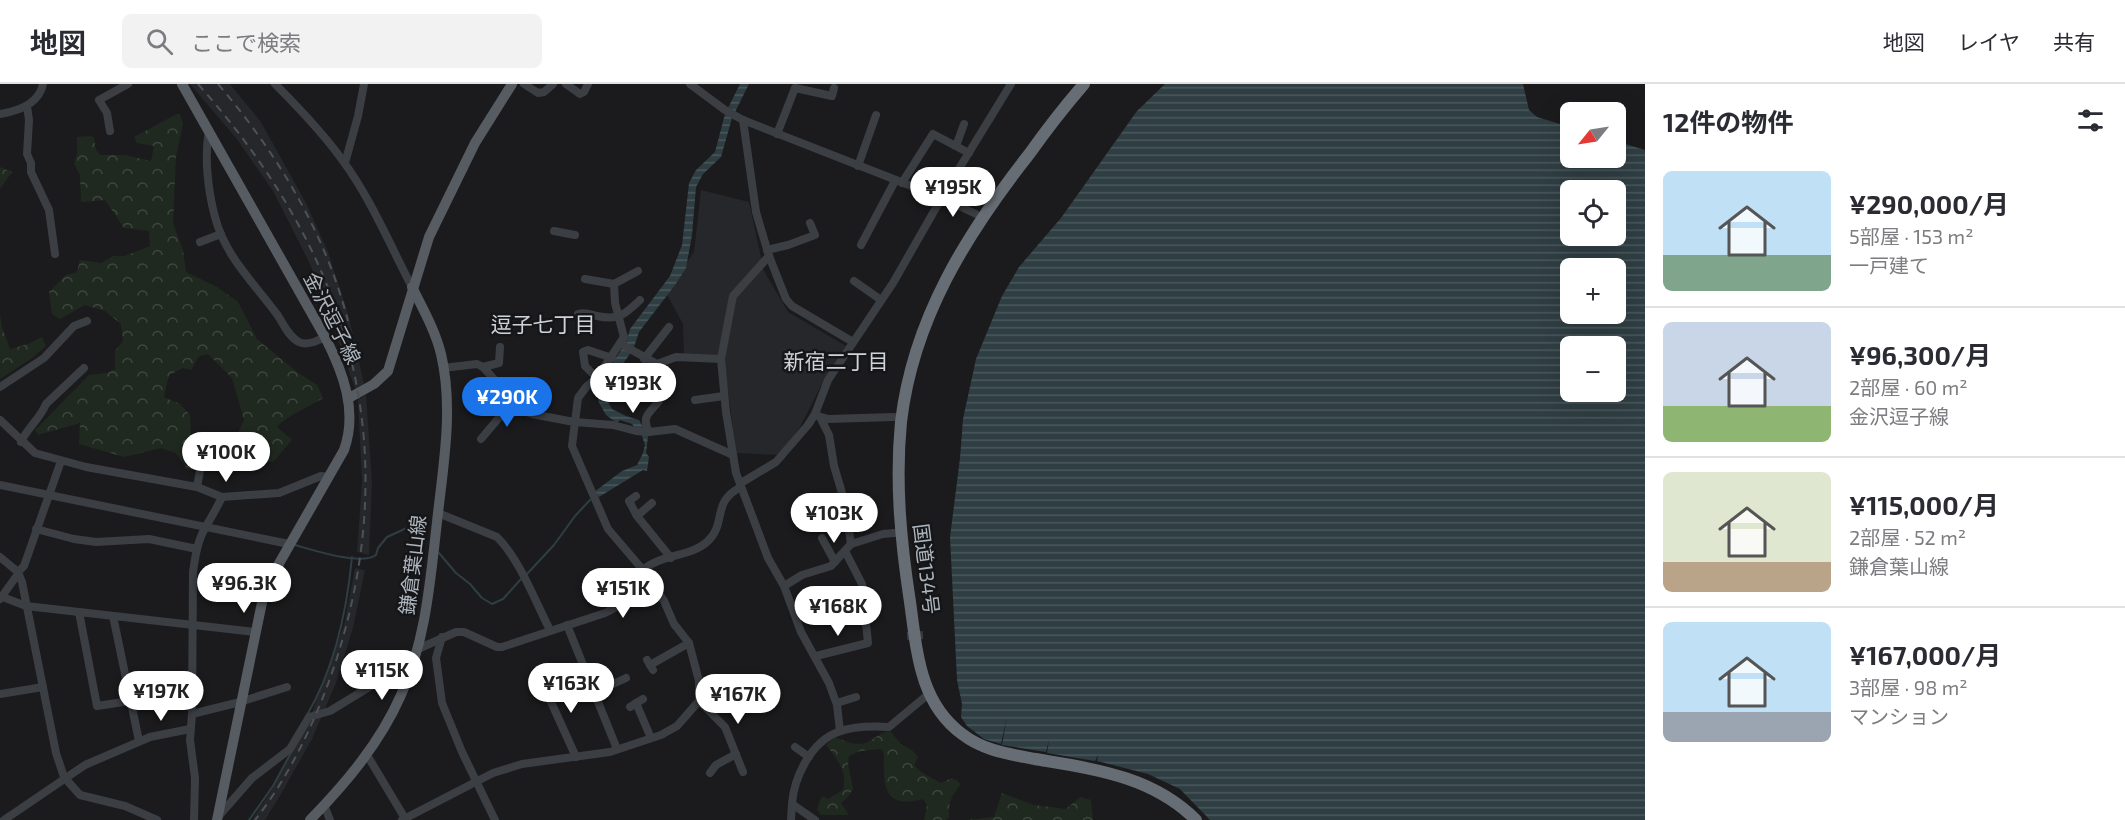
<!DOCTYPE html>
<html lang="ja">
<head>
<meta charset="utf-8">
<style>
	body { margin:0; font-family:"Exo 2","Noto Sans JP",sans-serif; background:#f2f2f3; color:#2b2b33; height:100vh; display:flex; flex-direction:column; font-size:22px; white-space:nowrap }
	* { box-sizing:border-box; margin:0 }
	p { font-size:20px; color:#7c7c81 }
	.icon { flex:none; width:33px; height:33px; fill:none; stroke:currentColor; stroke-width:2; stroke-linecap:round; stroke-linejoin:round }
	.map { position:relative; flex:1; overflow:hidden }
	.side { display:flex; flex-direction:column; background:#fff; width:480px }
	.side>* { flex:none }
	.needle { width:39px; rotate:240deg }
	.buttons { position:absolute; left:1560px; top:18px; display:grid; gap:12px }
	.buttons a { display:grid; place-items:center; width:66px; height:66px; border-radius:9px; background:#fff; box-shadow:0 6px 24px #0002; font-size:30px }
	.price { position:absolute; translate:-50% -51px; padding:0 14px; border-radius:21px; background:#fff; color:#222; font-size:20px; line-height:39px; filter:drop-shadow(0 2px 3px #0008) }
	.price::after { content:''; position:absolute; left:50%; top:36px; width:18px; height:14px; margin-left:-9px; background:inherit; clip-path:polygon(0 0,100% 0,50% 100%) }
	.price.current { background:#1a73e8; color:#fff }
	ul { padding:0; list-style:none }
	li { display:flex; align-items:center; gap:18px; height:150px; padding:0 18px }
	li+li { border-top:2px solid #e1e1e2 }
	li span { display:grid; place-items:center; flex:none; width:168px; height:120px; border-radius:9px; color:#555 }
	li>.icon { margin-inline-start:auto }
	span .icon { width:72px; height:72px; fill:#fffc; stroke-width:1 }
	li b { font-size:26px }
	h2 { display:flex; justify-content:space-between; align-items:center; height:72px; padding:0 18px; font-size:26px }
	header { display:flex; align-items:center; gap:36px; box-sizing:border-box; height:84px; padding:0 30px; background:#fff; border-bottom:2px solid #e1e1e2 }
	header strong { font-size:28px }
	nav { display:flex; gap:33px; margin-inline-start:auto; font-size:21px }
	.search { width:420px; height:54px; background:#f2f2f3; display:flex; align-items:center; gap:15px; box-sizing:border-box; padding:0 21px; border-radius:9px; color:#7c7c81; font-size:22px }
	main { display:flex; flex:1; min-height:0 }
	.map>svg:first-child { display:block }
</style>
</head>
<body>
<header>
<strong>地図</strong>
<div class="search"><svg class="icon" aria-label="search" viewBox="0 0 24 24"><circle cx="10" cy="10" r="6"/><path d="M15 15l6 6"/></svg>ここで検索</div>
<nav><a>地図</a><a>レイヤ</a><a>共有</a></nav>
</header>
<main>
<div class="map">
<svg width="1645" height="736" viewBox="0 0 1645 736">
	<defs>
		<pattern id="forest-crowns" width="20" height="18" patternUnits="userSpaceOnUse" patternTransform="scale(1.5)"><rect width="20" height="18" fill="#202920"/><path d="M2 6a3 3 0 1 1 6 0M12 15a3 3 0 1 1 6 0" fill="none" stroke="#3e463f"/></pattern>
		<pattern id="water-rules" width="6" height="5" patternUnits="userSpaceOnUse" patternTransform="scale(1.5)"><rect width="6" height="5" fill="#2f3e43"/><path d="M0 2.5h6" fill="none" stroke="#4a585c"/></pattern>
	</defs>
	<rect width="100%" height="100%" fill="#1b1b1d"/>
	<g fill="#26272a">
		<path d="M190,0H230L261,38L306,119L328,168L348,229L364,300L355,305L323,212L309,178L273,107L236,54Z"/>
		<path d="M701,106L749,118L764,187L788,228L846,262L828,288L800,343L780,371L736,369L724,274L684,273L683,240L666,209L694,168Z"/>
		<path d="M366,311L372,398L369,471L357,468L362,398L358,316Z"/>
		<path d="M355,484L365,486L353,544L336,599L312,655L281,710L265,736H252L273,704L310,634L344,541Z"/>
	</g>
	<g fill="url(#forest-crowns)">
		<path d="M177,30H180L183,40L176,72L173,139L183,166L186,188L217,203L238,218L257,255L297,288L317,301L323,314C309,323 286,332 277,343L292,356L273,378L244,376L231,365L244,336L232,294L208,270L199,272L191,286L183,284L169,291L164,313L180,320L190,331L191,360L187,367L192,385L188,387L176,369L161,364L124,373L79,360L80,339L38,351L35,346L89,291L107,289L115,285V267L123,257L121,240L105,227L85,221L60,235L52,230L49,208L66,191L77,188L80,176L101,179L113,172H125L150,162L149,147L124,144L105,116L81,118L80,91L74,80L77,70V53L91,52L94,54L96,66L101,71H125L151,77L154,62L137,59L134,53Z"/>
		<path d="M0,83L12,88L0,105Z"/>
		<path d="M0,231L2,243L10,265L28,260L42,253L46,262L32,274L0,295Z"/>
		<path d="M890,647L901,660L912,666L918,673L914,681C920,689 932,694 941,699L952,694L961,700C952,711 948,718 949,733L946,736H924L927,721L923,715C883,726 883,701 884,670L881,665L860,667L849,672C846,682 852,694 853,705L848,713L841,719L849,731H821L817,725L822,712L828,715L843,706C848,687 837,675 826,661L835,653C845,657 857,663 868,658C877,653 880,649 890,647Z"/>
		<path d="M1002,709L1034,721L1066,725L1080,713L1091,716L1093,736H967L994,733Z"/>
	</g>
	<g fill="url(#water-rules)" fill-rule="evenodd">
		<path d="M740,0H749L732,34L721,73L703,90L696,103L692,151L686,184L675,201L639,248L633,266L606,302V314L612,325L626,332L639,336L648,352L646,369L649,373L647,387L643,386L599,413L594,408L622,387L637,381L643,369L645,361L642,352L632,340L620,336L617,339L606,331L598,317V300L626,259L630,245L670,192L682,161L689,99L696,86L715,68L725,30Z"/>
		<path d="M1165,0H1523L1529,26L1537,33L1570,43V74H1616V57L1645,66V736H1210L1180,705L1148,690L1097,677L1098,671L1095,677L1047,669L1049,656L1046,668L1002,661L1007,633L1001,660L984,655L967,642L961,633L962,620L957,596L950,453L960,374L963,335L976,275L1002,212L1019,183L1061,134L1137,27ZM1616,106V152H1570V106ZM1570,184H1616V230H1570ZM1570,262H1616V308H1570Z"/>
	</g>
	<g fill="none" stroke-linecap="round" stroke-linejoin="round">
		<g stroke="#2f3e43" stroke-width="2">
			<path d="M295,461C313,466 361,482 376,471L378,464L387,453L409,443L415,444L426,457"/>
			<path d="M439,469L456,489L470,500L482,514L492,520L503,515L521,495"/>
			<path d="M526,491L554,461L575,432L590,416"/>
			<path d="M307,631C334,585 347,526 352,473"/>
			<path d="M249,736L273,702L292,667"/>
		</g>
		<path stroke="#383a3d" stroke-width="8" stroke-dasharray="8 4" stroke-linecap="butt" d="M907,552L923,551"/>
		<g stroke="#3b3e43" stroke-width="8">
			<path d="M275,0C299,24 323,49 343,77C371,115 390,161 412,203"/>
			<path d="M524,0L538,9L544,8L553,0"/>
			<path d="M566,0L580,10L584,8L588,0"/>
			<path d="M690,0L725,26L743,36L942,114L976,130"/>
			<path d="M27,22L29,36L27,70L31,79V88L49,126L55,170"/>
			<path d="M0,30C19,27 39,20 43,0"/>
			<path d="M743,36L756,128L769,172L786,215L792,222L853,258"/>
			<path d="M209,46C204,73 208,107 215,133C225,172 253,198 276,229C283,238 288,253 299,258C307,262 317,257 325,253"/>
			<path d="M110,47L107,29L99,16L128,0"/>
			<path d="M777,50L795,4L832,12L834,4"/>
			<path d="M956,62L964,40"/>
			<path d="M345,79L358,32L364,0"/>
			<path d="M858,82L876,31"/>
			<path d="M902,99L933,50L969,69"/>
			<path d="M554,147L575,151"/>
			<path d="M200,158L221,150"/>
			<path d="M861,161L895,97"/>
			<path d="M767,166L788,161L815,151L810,139"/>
			<path d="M585,195L614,200L638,187"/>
			<path d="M854,197L881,216"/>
			<path d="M578,230C585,228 590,230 597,232C619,237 625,230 640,216"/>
			<path d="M621,260L657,280L676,273L721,275L726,328L736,389L768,474L784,502L801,548L829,599L837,621L840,647"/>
			<path d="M644,275L669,243"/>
			<path d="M721,275L733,212L769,172"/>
			<path d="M483,283L499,279L500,263"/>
			<path d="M443,284L477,280L483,283L522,326L532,330L574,338L613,341L636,347L649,348L675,345L733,371"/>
			<path d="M597,294L585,282L583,268L588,266L612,274"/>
			<path d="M647,302L659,317C649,330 641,332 649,348"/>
			<path d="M0,303L44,274L74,242L87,237"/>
			<path d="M695,316L724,312"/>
			<path d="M818,332L828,335L894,333"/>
			<path d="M820,333L829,351L834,382L845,419L851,460"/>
			<path d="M0,336L35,369L86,383L197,403L222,413L279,409L321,392L329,393"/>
			<path d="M481,355L514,316"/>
			<path d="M21,358C27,344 40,335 46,320L84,284"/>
			<path d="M61,377L24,482L18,488L22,498L56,669L64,693L80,711L125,722L157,736"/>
			<path d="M741,399L776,378L808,341L815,330L828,296L893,199L949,101L1011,0"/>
			<path d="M0,401L289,460"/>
			<path d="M197,403L204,364L211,359"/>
			<path d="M636,412L629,417L637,432L671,474"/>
			<path d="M438,429L497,453C520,476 535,517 550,546"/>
			<path d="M637,432L652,419"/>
			<path d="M36,445L74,455L96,458L149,455L197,465"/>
			<path d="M822,454L835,478"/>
			<path d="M0,473L18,488"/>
			<path d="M784,502L802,491L831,482L851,460L883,450L894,449"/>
			<path d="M0,512L26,522L255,548"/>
			<path d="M0,515L18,490"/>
			<path d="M79,528L97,622L130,617"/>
			<path d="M113,532L139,657"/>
			<path d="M567,541L617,665"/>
			<path d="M442,553L436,574L442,619L462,668L495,736"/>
			<path d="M418,565L456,548H464L497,563H502L605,529C619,522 629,516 636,502C638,497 640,489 644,485C662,470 691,473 708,457C727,439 711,418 741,403"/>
			<path d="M816,572L868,559L862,500L845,467"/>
			<path d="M647,576L653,586"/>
			<path d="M650,581L689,559"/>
			<path d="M542,598L576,673"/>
			<path d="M594,609L626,594"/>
			<path d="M0,610L43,603"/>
			<path d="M699,617L725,643L743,688"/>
			<path d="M636,619L651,654"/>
			<path d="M837,619L856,613"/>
			<path d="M630,623L643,615"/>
			<path d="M192,630L240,618L287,603"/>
			<path d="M795,663L809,673"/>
			<path d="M367,671L406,736"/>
			<path d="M710,689L716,681L736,670"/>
			<path d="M324,721L330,736"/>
			<path d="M217,734L252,694L290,665L309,633L330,627L415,575"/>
			<path d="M4,736L85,681L150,653L190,645"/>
			<path d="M194,736L195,694L190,656L192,630L193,488C195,474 197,459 204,446C210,435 217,424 222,413"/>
			<path d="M402,736L493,689L522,680L610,668L661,651L677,642L699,617V597L689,559L674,540L664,517L643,486L608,445L572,362L578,314L587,302L597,294L624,253L615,219L614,200"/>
			<path d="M791,736L792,720"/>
			<path d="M815,736L792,720C794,693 811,658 838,648C853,642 873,642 889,643L925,613"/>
		</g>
		<g stroke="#575b62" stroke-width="10">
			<path d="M182,0L325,253C343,288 358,327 344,366L265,504L217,736"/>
			<path d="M349,314L374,300L388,287L429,153L475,59L512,0"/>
			<path d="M310,736C346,699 380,659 401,611C426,556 430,498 437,438C443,382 454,325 441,270C435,246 423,225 412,203"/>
		</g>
		<path stroke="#676d74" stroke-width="12" d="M1084,0C1065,22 1047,45 1030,69C967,149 913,235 901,338C895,399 901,459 910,518C917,567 919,618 962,650C984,667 1009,670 1035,675C1094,685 1152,692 1196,736"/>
		<g stroke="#4e5258" stroke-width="2" stroke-dasharray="8 6" stroke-linecap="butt">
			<path d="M198,0C342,162 403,344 342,557C325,617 294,687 255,736"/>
			<path d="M218,0C277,69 325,148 348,237"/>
		</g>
	</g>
	<g text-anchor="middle" stroke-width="5" stroke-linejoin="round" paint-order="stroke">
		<g font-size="20" fill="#acb5be" stroke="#161618">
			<text transform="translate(332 234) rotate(63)" y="7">金沢逗子線</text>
			<text transform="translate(413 481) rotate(-83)" y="7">鎌倉葉山線</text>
			<text transform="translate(926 485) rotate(83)" y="7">国道134号</text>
		</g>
		<g font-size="21" fill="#ced3d9" stroke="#161618">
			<text x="543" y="248">逗子七丁目</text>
			<text x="836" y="285">新宿二丁目</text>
		</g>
	</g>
</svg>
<div class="buttons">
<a><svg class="needle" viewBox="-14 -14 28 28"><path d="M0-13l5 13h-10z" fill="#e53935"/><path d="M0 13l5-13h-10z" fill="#7c7c81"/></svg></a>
<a><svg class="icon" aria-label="locate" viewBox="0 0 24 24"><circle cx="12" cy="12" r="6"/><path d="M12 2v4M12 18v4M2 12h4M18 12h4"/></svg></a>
<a>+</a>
<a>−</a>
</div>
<b class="price" style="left:953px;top:134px">¥195K</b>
<b class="price" style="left:633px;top:330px">¥193K</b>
<b class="price current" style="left:507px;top:344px">¥290K</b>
<b class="price" style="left:226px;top:399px">¥100K</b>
<b class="price" style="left:834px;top:460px">¥103K</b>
<b class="price" style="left:244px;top:530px">¥96.3K</b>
<b class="price" style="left:623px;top:535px">¥151K</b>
<b class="price" style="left:838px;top:553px">¥168K</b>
<b class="price" style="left:382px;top:617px">¥115K</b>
<b class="price" style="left:571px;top:630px">¥163K</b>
<b class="price" style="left:161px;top:638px">¥197K</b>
<b class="price" style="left:738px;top:641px">¥167K</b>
</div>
<section class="side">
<h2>12件の物件<svg class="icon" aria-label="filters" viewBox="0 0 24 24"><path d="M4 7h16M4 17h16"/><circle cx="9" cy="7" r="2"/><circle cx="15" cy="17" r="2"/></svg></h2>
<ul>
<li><span style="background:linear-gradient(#bfe0f5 70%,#7fa58c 0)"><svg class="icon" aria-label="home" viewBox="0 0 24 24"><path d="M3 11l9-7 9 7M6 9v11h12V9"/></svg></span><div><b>¥290,000/月</b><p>5部屋 · 153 m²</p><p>一戸建て</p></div></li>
<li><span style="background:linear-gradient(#c9d6e8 70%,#8fb573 0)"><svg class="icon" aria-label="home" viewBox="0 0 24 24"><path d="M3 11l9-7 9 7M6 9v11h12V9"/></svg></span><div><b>¥96,300/月</b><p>2部屋 · 60 m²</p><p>金沢逗子線</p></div></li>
<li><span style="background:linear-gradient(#dfe7d0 75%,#b9a48a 0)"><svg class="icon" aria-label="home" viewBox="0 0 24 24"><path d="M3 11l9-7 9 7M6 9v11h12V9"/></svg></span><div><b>¥115,000/月</b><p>2部屋 · 52 m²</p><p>鎌倉葉山線</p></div></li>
<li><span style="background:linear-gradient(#bfe0f5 75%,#9aa5b1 0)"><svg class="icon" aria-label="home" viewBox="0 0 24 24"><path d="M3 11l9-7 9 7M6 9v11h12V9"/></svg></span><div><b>¥167,000/月</b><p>3部屋 · 98 m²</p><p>マンション</p></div></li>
</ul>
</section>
</main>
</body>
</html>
